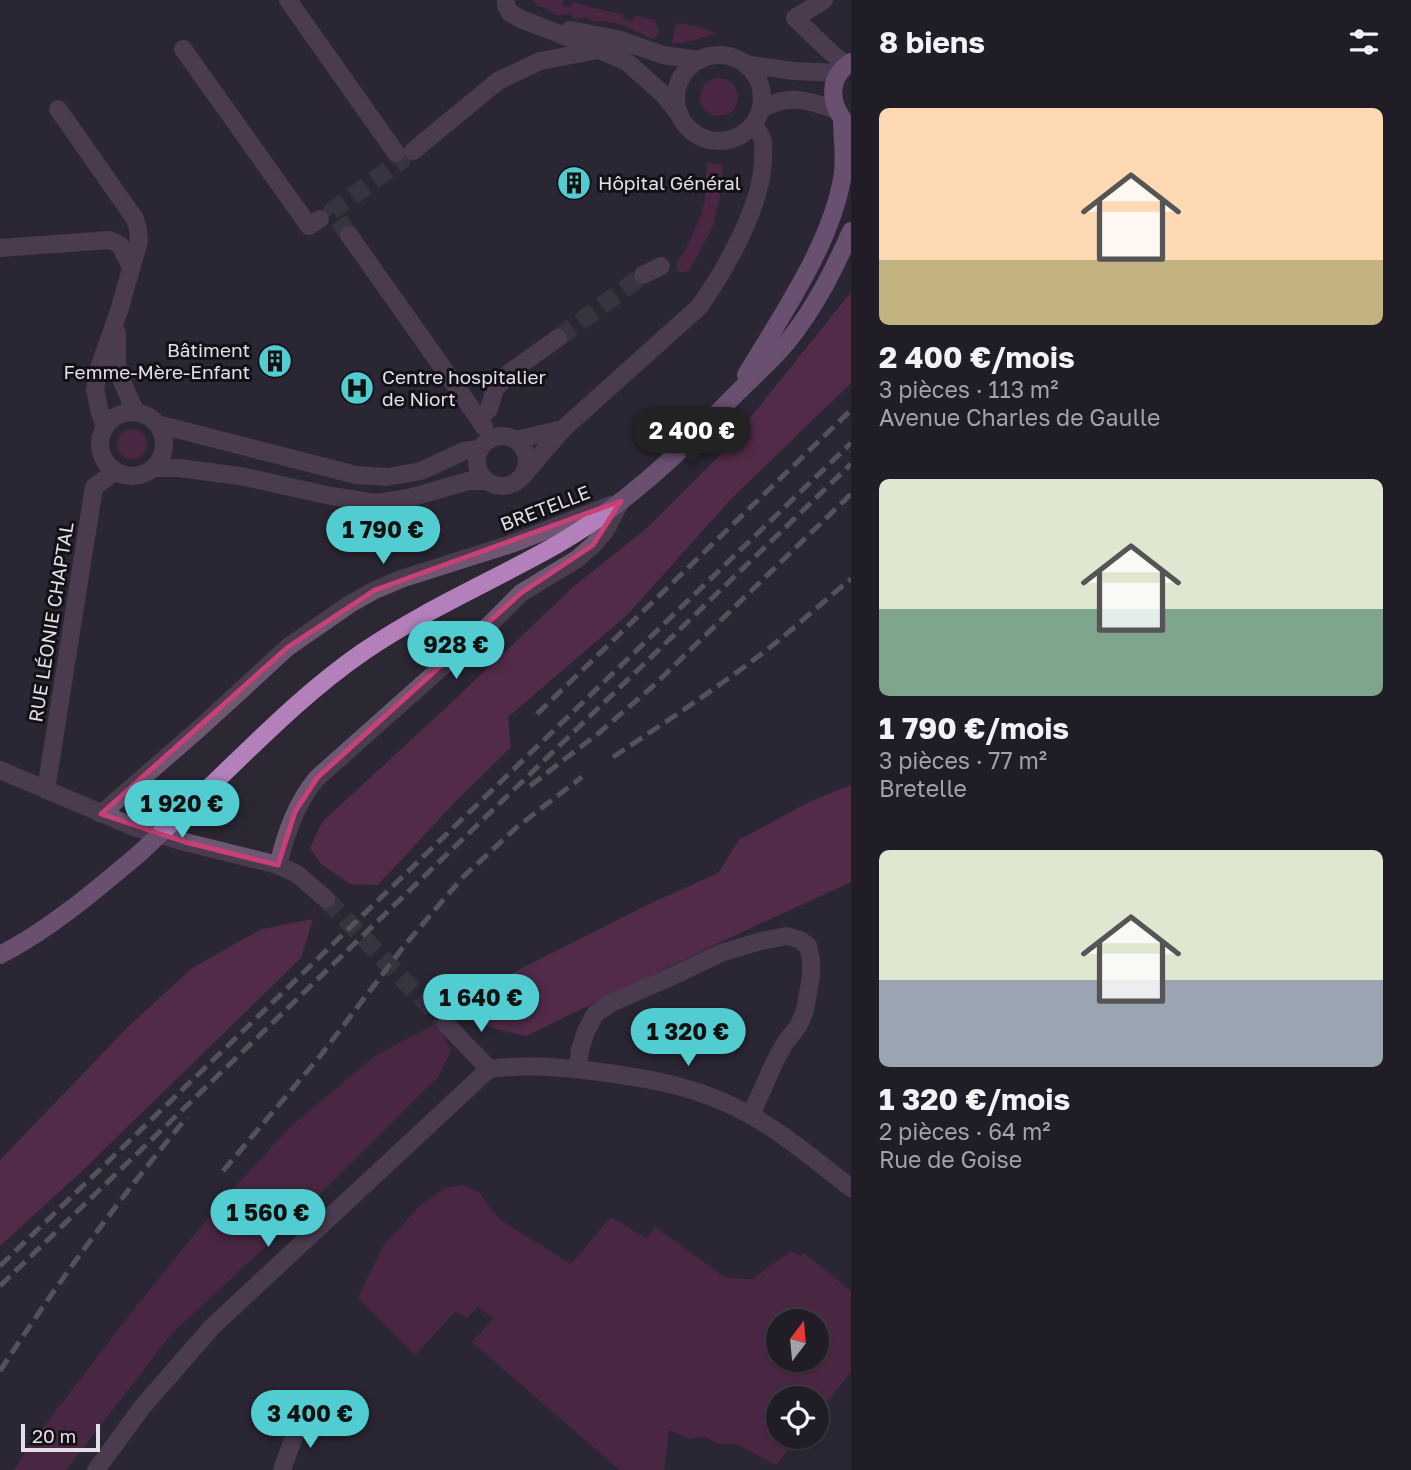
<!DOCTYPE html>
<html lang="fr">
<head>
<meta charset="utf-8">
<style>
	body { margin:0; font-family:"Golos Text",sans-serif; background:#2d2a32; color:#f1f3f6; height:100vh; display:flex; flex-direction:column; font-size:26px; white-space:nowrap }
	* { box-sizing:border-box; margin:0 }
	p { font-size:23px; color:#a2a2a7 }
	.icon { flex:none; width:38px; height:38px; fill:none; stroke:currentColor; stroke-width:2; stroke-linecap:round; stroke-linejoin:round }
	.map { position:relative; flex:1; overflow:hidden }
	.panel { display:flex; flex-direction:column; background:#201d26; width:560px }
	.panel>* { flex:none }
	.needle { width:46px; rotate:16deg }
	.controls { position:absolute; left:766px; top:1309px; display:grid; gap:14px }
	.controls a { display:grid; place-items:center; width:63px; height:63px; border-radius:50%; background:#201d26; box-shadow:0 2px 5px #0004,0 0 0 2px #3d3b43; font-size:35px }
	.scale { position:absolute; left:21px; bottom:18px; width:79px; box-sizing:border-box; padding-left:7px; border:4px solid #e2dfe7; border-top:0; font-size:19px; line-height:24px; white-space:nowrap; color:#e2dfe7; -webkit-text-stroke:5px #131116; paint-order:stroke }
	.price { position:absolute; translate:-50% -60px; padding:0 16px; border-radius:24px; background:#51ccd1; color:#111; font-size:23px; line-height:46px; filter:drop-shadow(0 2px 4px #0008) }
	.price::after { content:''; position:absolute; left:50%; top:42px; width:21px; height:16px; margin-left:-10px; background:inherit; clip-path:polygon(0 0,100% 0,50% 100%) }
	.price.on { background:#222; color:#fff }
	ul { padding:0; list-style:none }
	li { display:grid; align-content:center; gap:14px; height:371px; padding:0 28px }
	li span { display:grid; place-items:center; height:217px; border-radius:10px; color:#555 }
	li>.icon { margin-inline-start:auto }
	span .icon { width:126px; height:126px; fill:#fffc; stroke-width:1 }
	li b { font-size:30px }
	h2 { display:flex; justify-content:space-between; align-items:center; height:84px; padding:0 28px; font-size:30px }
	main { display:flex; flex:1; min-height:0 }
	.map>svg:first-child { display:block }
</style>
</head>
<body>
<main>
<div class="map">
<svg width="851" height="1470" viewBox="0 0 851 1470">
	<rect width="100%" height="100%" fill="#2b2733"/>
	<g fill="#6d2956" fill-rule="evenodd">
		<path d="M534,0H563L562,5L571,8L573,2L598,9L624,15L623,19L632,22L635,16L655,20L659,34L654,38H650L623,25L604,21L595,22L585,17L576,19C566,11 567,15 556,15L546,8L537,6Z"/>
		<path d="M680,23L703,28L716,33C705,37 682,45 672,43L676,24Z"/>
		<circle cx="719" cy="97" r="19"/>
		<path d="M707,162L723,165L720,197L712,228L689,271L681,272L677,270V262L685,251L702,213L705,200Z"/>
		<circle cx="132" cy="444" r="15"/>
		<path d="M437,1023L451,1051L439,1076L275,1238L172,1333L66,1470H14L32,1442L138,1304L220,1204L289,1128L375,1056Z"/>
		<path d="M463,1185L478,1192L500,1220L571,1264L611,1217L647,1239L655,1227L726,1278L753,1279L791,1251L801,1256L804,1253L851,1291V1372L817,1414V1398H779V1437H799L776,1465L737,1444H718L705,1437L689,1439L669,1430L664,1470H620L472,1342L494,1318L478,1307L467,1318L455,1312L415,1355L358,1298L384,1245L420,1206L445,1188ZM779,1321H817V1360H779Z"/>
	</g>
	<g fill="#7e3263">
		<path d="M851,292V383L731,499L628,614L508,717L511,747L454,803L378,885L350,884L321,864L310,848L322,822L448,706L573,587L647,528L721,454Z"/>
		<path d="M851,785V882L712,946L526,1036C495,1029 475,1024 449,1005L647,905L718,873L739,840L811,801Z"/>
		<path d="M313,919L301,958L82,1171L0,1246V1160L126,1029L192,968L262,929Z"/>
	</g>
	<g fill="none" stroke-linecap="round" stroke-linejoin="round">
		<g stroke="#46434e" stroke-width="18" stroke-dasharray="18 9" stroke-linecap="butt">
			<path d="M349,235L332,211L402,160L396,153"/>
			<path d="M558,338L643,275"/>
			<path d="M326,899L446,1024"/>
		</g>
		<g stroke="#6f5672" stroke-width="18">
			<path d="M288,0L396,153"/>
			<path d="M506,0V5L510,13L521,19L588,45L627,62L663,94L678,113"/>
			<path d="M824,0L795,18L826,48L846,65"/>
			<path d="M570,30L617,39L663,55L700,60"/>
			<path d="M183,49L309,226L320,219"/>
			<circle cx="719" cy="98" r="43"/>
			<path d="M745,64L793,71L839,73"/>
			<path d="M58,109L135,219L138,229L139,241L119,311L99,368L95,389L100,413L105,428"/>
			<path d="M760,110C787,93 808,100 836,110"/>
			<path d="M413,151L498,81L540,61L598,50"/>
			<path d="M349,235L479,419"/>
			<path d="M0,248L110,240L120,245L131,267"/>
			<path d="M643,275L661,266"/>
			<path d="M117,333V370L136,413"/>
			<circle cx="132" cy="444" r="32"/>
			<path d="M157,424L356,475L387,477L421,471L464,451L479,449"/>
			<path d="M484,427L479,419L489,409L495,389L509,373L558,338"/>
			<circle cx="502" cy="461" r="25"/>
			<path d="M516,440L563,429"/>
			<path d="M154,468H179L240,476L331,496L376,503L409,498L468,481H485"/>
			<path d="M522,477L563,429L699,307C726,269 765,201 763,154C763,149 764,142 762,138C761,134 755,129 753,125"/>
			<path d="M0,770L134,827L185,842L278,865L297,874L326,899"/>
			<path d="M46,790L94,487L116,471"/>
			<path d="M101,814L201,727L288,647L350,604L375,590L401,579L511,544L611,505"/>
			<path d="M278,865C286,833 296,803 317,778L489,625L521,593L577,559L593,545L605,531L621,501"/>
			<path d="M446,1024L489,1069"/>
			<path d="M489,1069C526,1064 562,1067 600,1072C654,1079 703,1088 752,1116C787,1136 819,1163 851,1188"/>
			<path d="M578,1069L580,1050L586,1031L595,1014L611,1003L666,979L721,953L761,941L787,936L800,940L808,946L811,959V976L805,1010L799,1025L785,1043L775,1061L751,1115"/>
			<path d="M96,1470L143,1406L213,1326L489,1069"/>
			<path d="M282,1470L301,1417"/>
		</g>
		<g stroke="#b480bb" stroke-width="18">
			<path d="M850,127C830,108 825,79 851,62"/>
			<path d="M746,375C781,316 833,242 843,173C845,156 842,136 842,119"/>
			<path d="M196,800C250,749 302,694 363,652C424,610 493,581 558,544C623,506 677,456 728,402C748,381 770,363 788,341C815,308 834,270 851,231"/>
			<path d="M0,955C52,928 97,889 141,852"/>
		</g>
		<g stroke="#88858f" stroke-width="5" stroke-dasharray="14 7" stroke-linecap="butt">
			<path d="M537,714L851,410"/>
			<path d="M613,757C667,721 722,685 773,645C799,624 825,600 851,579"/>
			<path d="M530,786L600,732L652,687L851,494"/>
			<path d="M223,1171L321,1055L404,946L462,878L517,827L582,777"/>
			<path d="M0,1266L851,443"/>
			<path d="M0,1286L851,464"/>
			<path d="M0,1371C57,1283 120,1198 187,1117"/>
		</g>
		<path stroke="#b480bb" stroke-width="18" d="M141,852L196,800"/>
	</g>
	<path d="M0 0H851V1470H0ZM621,501L593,545L521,593L317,778L295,812L278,865L185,842L101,814L288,647L375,590Z" fill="#2b2733" fill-opacity=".55" fill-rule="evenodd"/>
	<path fill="none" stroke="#c84077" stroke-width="5" stroke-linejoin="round" d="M621,501L593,545L521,593L317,778L295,812L278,865L185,842L101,814L288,647L375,590Z"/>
	<defs>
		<g id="building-disc" transform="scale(1.75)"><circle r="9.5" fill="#51ccd1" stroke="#131116"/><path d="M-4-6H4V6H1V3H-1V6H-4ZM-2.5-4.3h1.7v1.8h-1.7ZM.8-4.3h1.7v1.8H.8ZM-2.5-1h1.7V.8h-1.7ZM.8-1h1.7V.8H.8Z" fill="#111"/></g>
		<g id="hospital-disc" transform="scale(1.75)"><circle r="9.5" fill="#51ccd1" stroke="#131116"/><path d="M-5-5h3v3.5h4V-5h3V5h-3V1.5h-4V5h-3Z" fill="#111"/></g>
	</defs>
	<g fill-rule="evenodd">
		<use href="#building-disc" x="574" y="183"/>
		<use href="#building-disc" x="275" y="361"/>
		<use href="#hospital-disc" x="357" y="388"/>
	</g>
	<g text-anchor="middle" stroke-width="6" stroke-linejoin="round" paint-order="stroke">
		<g font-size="19" fill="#e2dfe7" stroke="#131116" text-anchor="start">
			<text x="598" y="190">Hôpital Général</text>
			<text x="250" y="357" text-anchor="end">Bâtiment<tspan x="250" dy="22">Femme-Mère-Enfant</tspan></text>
			<text x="382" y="384">Centre hospitalier<tspan x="382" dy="22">de Niort</tspan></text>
		</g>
		<g font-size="19" fill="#e2dfe7" stroke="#131116">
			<text transform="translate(545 508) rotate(-21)" y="7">BRETELLE</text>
			<text transform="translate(51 622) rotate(-81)" y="7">RUE LÉONIE CHAPTAL</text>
		</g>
	</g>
</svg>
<div class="controls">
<a><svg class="needle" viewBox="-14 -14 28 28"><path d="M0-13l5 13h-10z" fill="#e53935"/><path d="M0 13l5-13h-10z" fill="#a2a2a7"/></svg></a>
<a><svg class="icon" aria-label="locate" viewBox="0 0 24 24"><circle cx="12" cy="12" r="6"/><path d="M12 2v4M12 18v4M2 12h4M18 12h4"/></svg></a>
</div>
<div class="scale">20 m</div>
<b class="price on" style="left:692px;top:467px">2 400 €</b>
<b class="price" style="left:383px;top:566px">1 790 €</b>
<b class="price" style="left:456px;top:681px">928 €</b>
<b class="price" style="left:182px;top:840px">1 920 €</b>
<b class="price" style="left:481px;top:1034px">1 640 €</b>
<b class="price" style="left:688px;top:1068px">1 320 €</b>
<b class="price" style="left:268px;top:1249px">1 560 €</b>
<b class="price" style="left:310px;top:1450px">3 400 €</b>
</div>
<section class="panel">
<h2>8 biens<svg class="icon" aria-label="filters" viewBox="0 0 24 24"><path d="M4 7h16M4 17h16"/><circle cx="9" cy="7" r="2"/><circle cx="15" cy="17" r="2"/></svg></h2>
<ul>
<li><span style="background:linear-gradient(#ffd9b3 70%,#c2b280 0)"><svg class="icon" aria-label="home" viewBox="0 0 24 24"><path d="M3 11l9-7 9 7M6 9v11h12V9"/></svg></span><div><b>2 400 €/mois</b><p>3 pièces · 113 m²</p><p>Avenue Charles de Gaulle</p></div></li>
<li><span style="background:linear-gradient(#dfe7d0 60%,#7fa58c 0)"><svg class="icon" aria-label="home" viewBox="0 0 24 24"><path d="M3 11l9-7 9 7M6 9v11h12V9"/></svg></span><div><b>1 790 €/mois</b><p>3 pièces · 77 m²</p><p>Bretelle</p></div></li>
<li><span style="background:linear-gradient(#dfe7d0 60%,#9aa5b1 0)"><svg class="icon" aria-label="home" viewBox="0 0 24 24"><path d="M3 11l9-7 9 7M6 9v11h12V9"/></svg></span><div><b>1 320 €/mois</b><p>2 pièces · 64 m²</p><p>Rue de Goise</p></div></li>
</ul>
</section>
</main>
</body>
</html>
